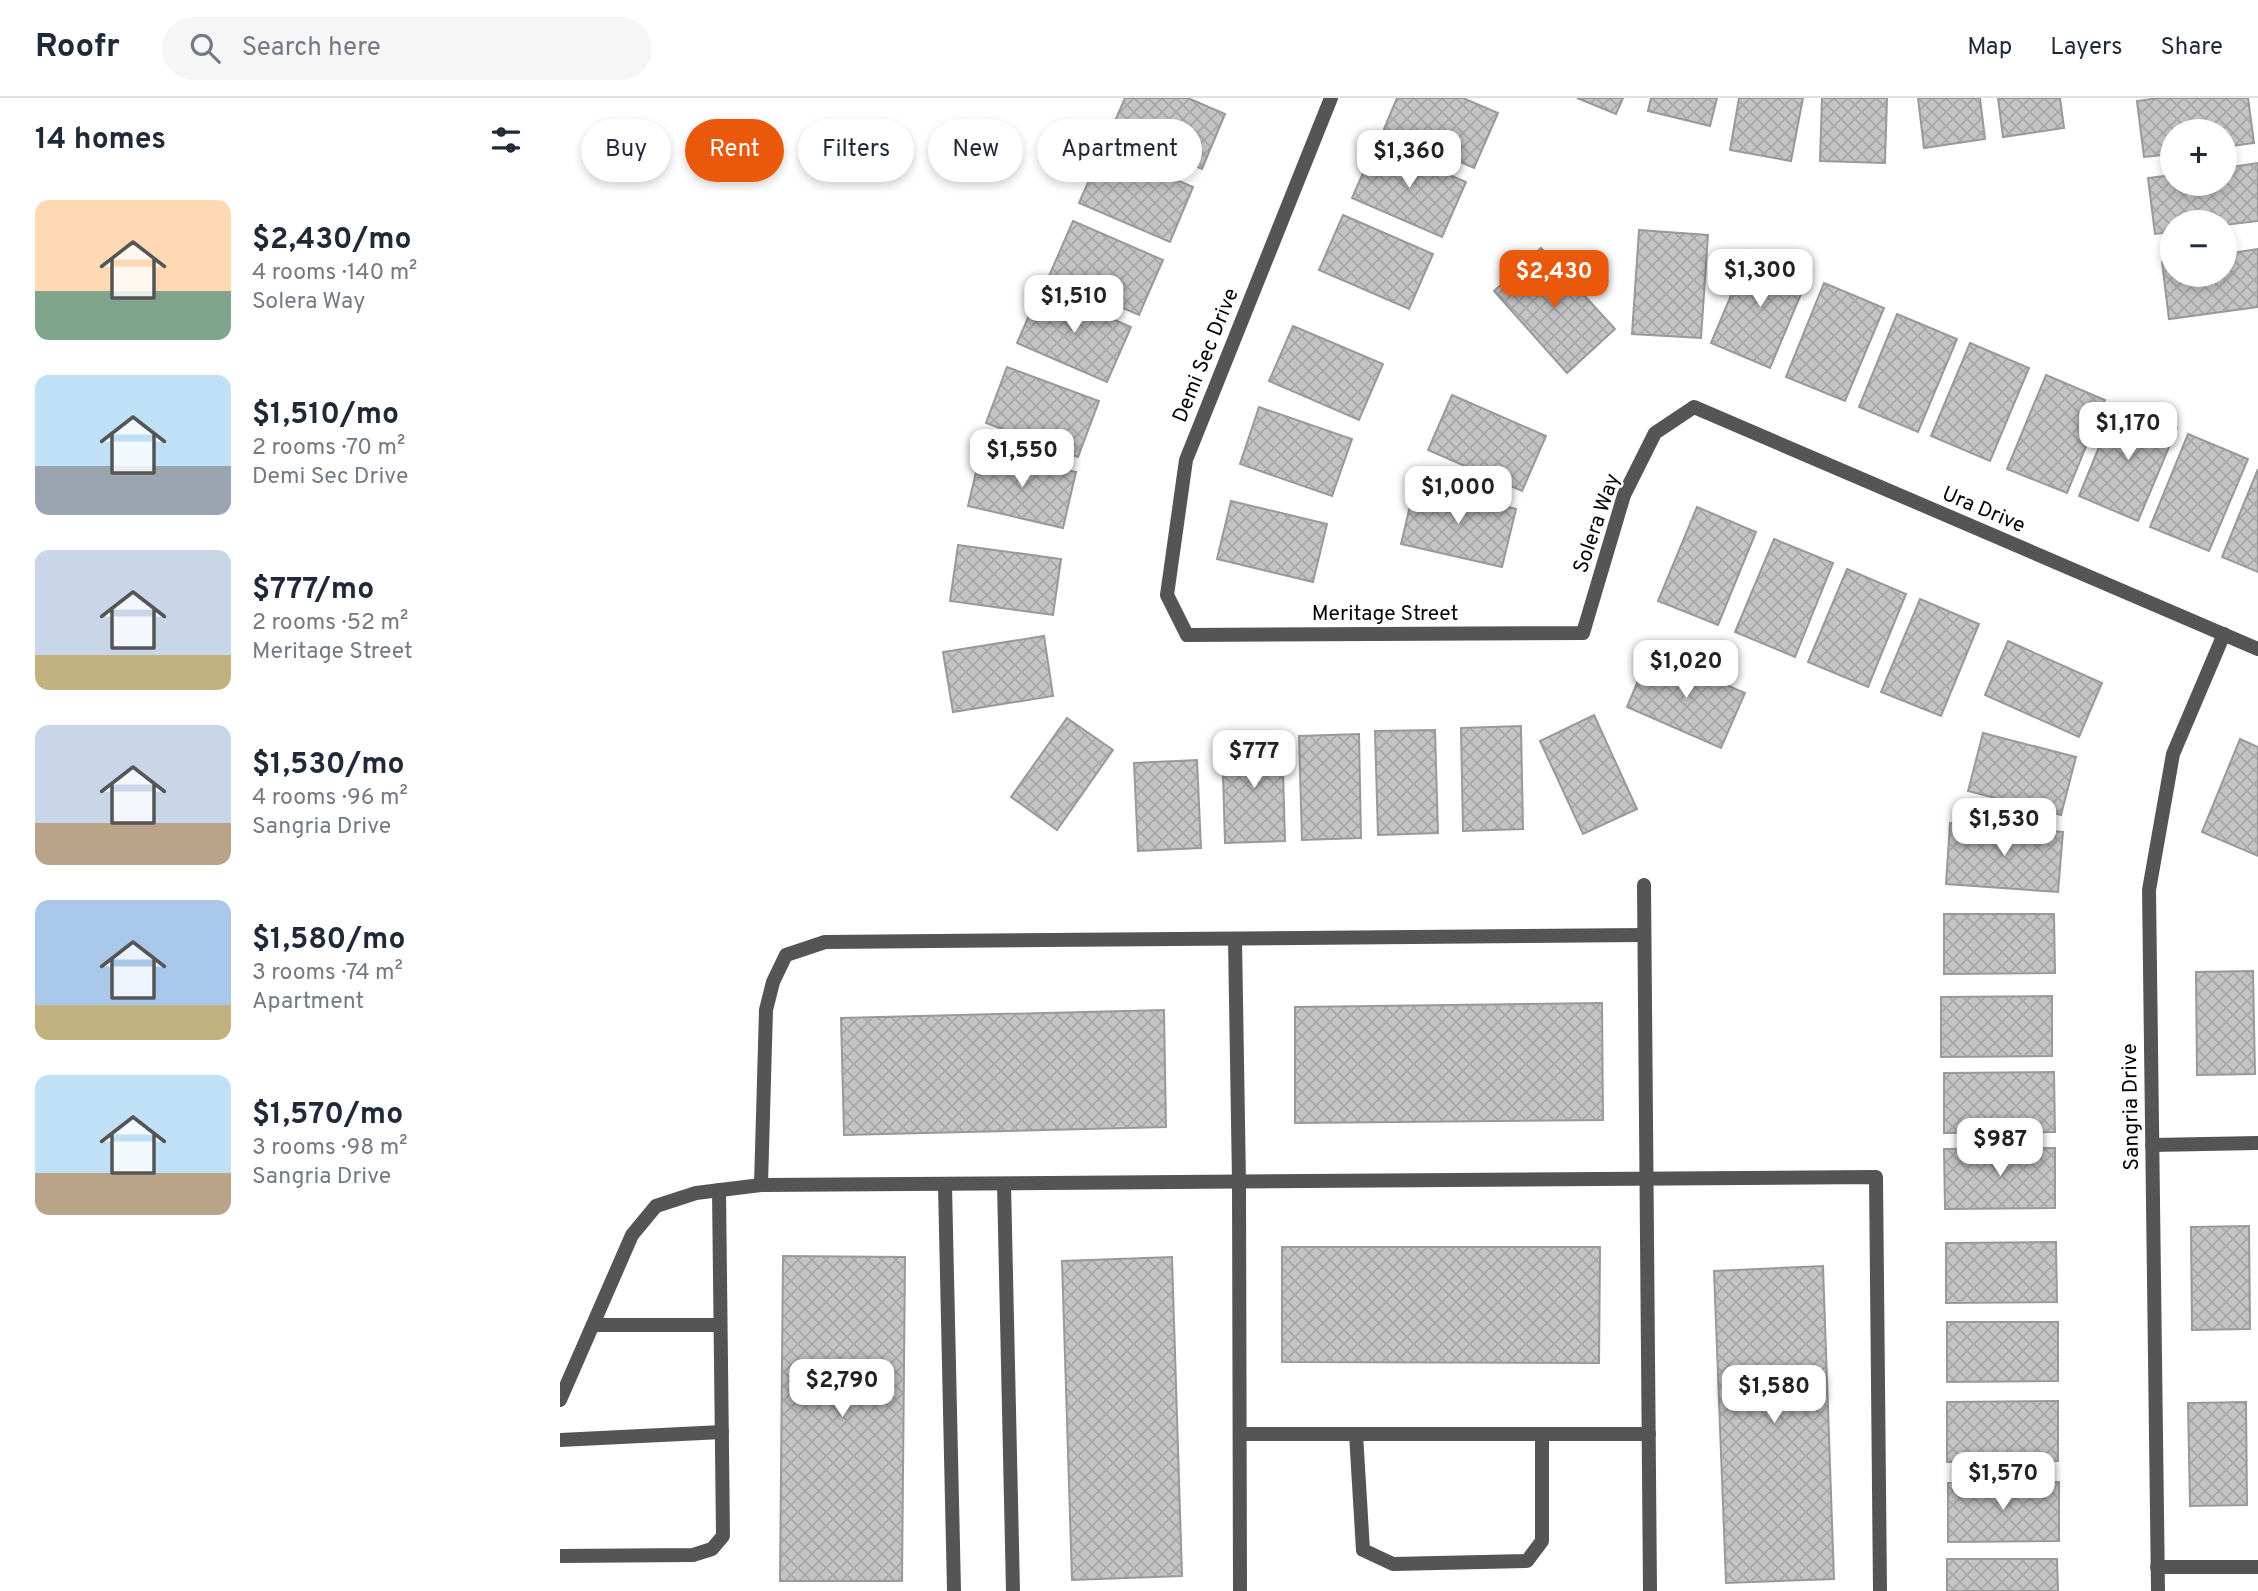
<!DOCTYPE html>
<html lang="en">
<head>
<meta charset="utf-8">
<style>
	body { margin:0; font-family:Overpass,sans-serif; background:#f6f6f7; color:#1f2937; height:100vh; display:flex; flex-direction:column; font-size:26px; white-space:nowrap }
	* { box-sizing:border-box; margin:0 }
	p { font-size:23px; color:#747a83 }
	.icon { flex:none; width:38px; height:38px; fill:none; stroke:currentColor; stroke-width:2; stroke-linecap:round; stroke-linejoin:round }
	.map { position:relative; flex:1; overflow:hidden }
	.sheet { display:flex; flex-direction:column; background:#fff; width:560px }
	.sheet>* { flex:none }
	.guide { position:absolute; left:21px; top:21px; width:665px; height:63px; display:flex; gap:14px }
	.buttons { position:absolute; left:1600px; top:21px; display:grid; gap:14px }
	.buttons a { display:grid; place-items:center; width:77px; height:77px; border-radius:50%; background:#fff; box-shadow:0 4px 10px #0003; font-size:35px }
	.price { position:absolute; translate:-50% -60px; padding:0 16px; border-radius:14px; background:#fff; color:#222; font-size:23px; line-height:46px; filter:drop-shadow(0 2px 4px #0008) }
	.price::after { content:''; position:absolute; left:50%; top:42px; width:21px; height:16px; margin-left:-10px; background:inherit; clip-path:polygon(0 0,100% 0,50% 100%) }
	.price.on { background:#ea580c; color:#fff }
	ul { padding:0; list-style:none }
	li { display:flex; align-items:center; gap:21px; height:175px; padding:0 35px }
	li span { display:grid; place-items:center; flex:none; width:196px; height:140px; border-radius:14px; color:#555 }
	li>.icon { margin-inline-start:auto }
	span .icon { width:84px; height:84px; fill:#fffc; stroke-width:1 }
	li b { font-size:30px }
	h2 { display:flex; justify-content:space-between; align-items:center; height:84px; padding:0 35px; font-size:30px }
	.chip { padding:0 24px; border-radius:32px; background:#fff; box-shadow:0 4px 10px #0003; font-size:24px; line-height:63px }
	.chip.on { background:#ea580c; color:#fff }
	header { display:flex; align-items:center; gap:42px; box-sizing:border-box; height:98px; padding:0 35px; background:#fff; border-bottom:2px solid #e0e1e3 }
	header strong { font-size:33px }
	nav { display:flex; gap:38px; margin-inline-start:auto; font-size:24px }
	.search { width:490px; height:63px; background:#f6f6f7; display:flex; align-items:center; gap:18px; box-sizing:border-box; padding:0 24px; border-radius:38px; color:#747a83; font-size:26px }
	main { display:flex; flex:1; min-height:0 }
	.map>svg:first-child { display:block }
</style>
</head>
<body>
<header>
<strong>Roofr</strong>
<div class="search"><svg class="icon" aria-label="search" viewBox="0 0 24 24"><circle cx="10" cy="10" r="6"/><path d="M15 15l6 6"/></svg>Search here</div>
<nav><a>Map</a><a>Layers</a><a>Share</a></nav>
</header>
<main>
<section class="sheet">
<h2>14 homes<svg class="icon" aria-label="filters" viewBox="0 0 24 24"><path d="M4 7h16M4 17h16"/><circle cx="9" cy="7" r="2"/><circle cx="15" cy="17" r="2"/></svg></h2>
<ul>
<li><span style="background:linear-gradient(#ffd9b3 65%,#7fa58c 0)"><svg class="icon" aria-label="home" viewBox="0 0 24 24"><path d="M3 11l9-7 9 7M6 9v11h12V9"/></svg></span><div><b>$2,430/mo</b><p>4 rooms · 140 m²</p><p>Solera Way</p></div></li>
<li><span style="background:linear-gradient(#bfe0f5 65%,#9aa5b1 0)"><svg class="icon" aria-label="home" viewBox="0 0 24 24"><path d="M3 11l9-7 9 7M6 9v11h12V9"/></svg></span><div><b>$1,510/mo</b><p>2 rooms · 70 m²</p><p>Demi Sec Drive</p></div></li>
<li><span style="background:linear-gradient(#c9d6e8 75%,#c2b280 0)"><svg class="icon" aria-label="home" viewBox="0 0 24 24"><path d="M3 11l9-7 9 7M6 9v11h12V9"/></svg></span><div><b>$777/mo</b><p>2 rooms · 52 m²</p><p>Meritage Street</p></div></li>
<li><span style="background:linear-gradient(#c9d6e8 70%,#b9a48a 0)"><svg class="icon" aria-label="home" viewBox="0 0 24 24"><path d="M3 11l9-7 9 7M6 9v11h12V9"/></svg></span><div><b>$1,530/mo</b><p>4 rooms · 96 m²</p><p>Sangria Drive</p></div></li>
<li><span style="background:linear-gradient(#a9c7e8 75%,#c2b280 0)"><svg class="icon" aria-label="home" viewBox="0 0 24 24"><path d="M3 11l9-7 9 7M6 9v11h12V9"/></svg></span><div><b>$1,580/mo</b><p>3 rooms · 74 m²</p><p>Apartment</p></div></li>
<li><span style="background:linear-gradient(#bfe0f5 70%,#b9a48a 0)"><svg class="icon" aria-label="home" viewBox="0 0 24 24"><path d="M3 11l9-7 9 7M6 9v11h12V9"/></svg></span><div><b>$1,570/mo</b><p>3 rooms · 98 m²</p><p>Sangria Drive</p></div></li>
</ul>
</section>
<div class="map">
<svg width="1698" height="1493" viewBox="0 0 1698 1493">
	<defs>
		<pattern id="building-cross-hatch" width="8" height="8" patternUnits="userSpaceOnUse" patternTransform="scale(1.75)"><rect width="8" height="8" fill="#c4c4c4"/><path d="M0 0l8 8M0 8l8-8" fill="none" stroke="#a7a7a7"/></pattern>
	</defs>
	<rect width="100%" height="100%" fill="#fff"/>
	<g fill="url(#building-cross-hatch)" stroke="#999" stroke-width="2">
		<path d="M565,0H628L665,16L642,71L551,32Z"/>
		<path d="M837,0H903L938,15L914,70L824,31Z"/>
		<path d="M1017,0H1063L1056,16Z"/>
		<path d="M1091,0H1157L1150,28L1088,13Z"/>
		<path d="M1179,0H1243L1231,63L1170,52Z"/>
		<path d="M1262,0H1327L1325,65L1260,63Z"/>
		<path d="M1358,0H1420L1425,41L1364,50Z"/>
		<path d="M1438,0H1500L1504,30L1443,39Z"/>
		<path d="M1599,0H1688L1694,45L1664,49V33H1612V56L1584,59L1577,3Z"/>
		<path d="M816,45L906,84L882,139L792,100Z"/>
		<path d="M543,50L633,89L610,144L519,105Z"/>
		<path d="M1698,65V123L1664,127V124H1612V134L1595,136L1588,80L1612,77V86H1664V70Z"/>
		<path d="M783,117L873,156L849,211L759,172Z"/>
		<path d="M513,123L603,162L579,217L489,178Z"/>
		<path d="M1079,132L1148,137L1141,240L1072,236Z"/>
		<path d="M981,150L1055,231L1007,275L934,193Z"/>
		<path d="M1698,151V209L1609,221L1602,164L1612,163V177H1664V156Z"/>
		<path d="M1190,152L1249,177L1210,270L1151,245Z"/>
		<path d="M1264,185L1324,210L1285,303L1226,279Z"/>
		<path d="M481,190L571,229L547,284L457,245Z"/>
		<path d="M1337,216L1397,241L1358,334L1299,309Z"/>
		<path d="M733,228L823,266L799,322L709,283Z"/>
		<path d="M1410,245L1469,270L1430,363L1371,338Z"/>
		<path d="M447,269L539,303L518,359L426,325Z"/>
		<path d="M1486,277L1545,302L1507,395L1447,371Z"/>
		<path d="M892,297L986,338L962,393L868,352Z"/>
		<path d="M1557,305L1617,330L1578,423L1519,398Z"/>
		<path d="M699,309L792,341L772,398L680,366Z"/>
		<path d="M1628,336L1688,361L1649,453L1590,429Z"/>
		<path d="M421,353L516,374L503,430L408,408Z"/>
		<path d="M1698,371V474L1662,459Z"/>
		<path d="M855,387L956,411L942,469L841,446Z"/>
		<path d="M671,403L767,426L753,484L657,461Z"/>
		<path d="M1137,409L1196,434L1158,527L1098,503Z"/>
		<path d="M1214,441L1273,465L1235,559L1175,534Z"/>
		<path d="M398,447L501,461L493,517L390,503Z"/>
		<path d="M1287,471L1346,496L1308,589L1248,564Z"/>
		<path d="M1360,501L1419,526L1381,618L1321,594Z"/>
		<path d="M484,538L493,598L393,614L383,554Z"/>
		<path d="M1448,543L1542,585L1519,639L1425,597Z"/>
		<path d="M1090,554L1185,595L1161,650L1067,609Z"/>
		<path d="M1034,617L1077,711L1023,736L980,643Z"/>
		<path d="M507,620L553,652L497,732L451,699Z"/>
		<path d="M961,628L963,731L903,733L901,630Z"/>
		<path d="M875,632L878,735L818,737L815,633Z"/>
		<path d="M1423,635L1516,659L1501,717L1408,693Z"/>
		<path d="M799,636L801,740L742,742L739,638Z"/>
		<path d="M722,639L725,743L665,745L662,641Z"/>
		<path d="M1680,641L1698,649V758L1642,734Z"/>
		<path d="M637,662L641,750L578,753L574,665Z"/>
		<path d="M1390,725L1503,734L1498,794L1386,786Z"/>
		<path d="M1384,816H1494L1495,875L1384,876Z"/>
		<path d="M1693,873L1695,976L1637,977L1636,874Z"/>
		<path d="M1492,898V958L1381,959V899Z"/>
		<path d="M1042,905L1043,1022L735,1025V909Z"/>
		<path d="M604,912L606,1029L284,1037L281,920Z"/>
		<path d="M1494,974L1495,1034L1384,1035V975Z"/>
		<path d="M1495,1050V1110L1385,1111L1384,1051Z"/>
		<path d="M1689,1128L1690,1231L1632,1232L1631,1129Z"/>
		<path d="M1496,1144L1497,1204L1386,1205V1145Z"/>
		<path d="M722,1149H1040L1039,1265L722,1264Z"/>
		<path d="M223,1158L345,1159L342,1483H220Z"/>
		<path d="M612,1159L622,1478L512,1482L502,1163Z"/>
		<path d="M1263,1168L1274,1481L1166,1485L1154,1173Z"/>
		<path d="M1387,1224H1498V1283L1387,1284Z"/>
		<path d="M1498,1303V1363L1387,1364V1304Z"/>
		<path d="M1686,1304L1687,1407L1630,1408L1628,1305Z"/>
		<path d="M1499,1384V1443L1388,1444V1385Z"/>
		<path d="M1387,1461H1497L1498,1493H1387Z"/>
	</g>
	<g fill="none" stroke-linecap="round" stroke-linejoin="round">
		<g stroke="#555" stroke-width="14">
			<path d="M1084,787L1090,1493"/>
			<path d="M675,841L679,1084L680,1493"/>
			<path d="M444,1086L453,1493"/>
			<path d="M201,1087L206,912L213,884L226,857L265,844L1084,837"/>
			<path d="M385,1087L394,1493"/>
			<path d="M33,1227H160"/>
			<path d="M0,1302L72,1137L96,1108L136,1095L201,1087L1316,1079L1320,1493"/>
			<path d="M680,1336H1089"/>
			<path d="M796,1336L803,1452L833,1466L967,1463L982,1443V1336"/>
			<path d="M0,1342L162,1334"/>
			<path d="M0,1458L133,1457L152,1451L163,1438L159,1092"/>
		</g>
		<g stroke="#555" stroke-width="14">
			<path d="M771,0L626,362L607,497L627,537L1023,535L1064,397L1095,335L1134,309L1698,551"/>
			<path d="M1592,1047L1698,1045"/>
			<path d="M1597,1469H1698"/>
			<path d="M1598,1493L1589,792L1613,656L1664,536"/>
		</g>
	</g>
	<g text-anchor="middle" stroke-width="5" stroke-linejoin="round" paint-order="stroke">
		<g font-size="21" fill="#000" stroke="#fff">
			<text transform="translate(645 257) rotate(-68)" y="7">Demi Sec Drive</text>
			<text transform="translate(1424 411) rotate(23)" y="7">Ura Drive</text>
			<text transform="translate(1036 425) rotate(-71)" y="7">Solera Way</text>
			<text x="825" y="522">Meritage Street</text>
			<text transform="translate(1570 1009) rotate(-91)" y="7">Sangria Drive</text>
		</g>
	</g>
</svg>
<div class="buttons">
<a>+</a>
<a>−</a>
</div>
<b class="price" style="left:849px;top:92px">$1,360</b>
<b class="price" style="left:1200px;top:211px">$1,300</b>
<b class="price on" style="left:994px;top:212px">$2,430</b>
<b class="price" style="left:514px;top:237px">$1,510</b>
<b class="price" style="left:1568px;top:364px">$1,170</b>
<b class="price" style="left:462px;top:391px">$1,550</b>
<b class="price" style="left:898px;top:428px">$1,000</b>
<b class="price" style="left:1126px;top:602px">$1,020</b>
<b class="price" style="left:694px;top:692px">$777</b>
<b class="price" style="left:1444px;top:760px">$1,530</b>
<b class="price" style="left:1440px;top:1080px">$987</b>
<b class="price" style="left:282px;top:1321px">$2,790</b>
<b class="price" style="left:1214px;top:1327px">$1,580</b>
<b class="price" style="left:1443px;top:1414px">$1,570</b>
<div class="guide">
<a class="chip">Buy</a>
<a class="chip on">Rent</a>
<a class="chip">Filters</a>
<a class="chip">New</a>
<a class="chip">Apartment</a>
</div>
</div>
</main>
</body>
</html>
